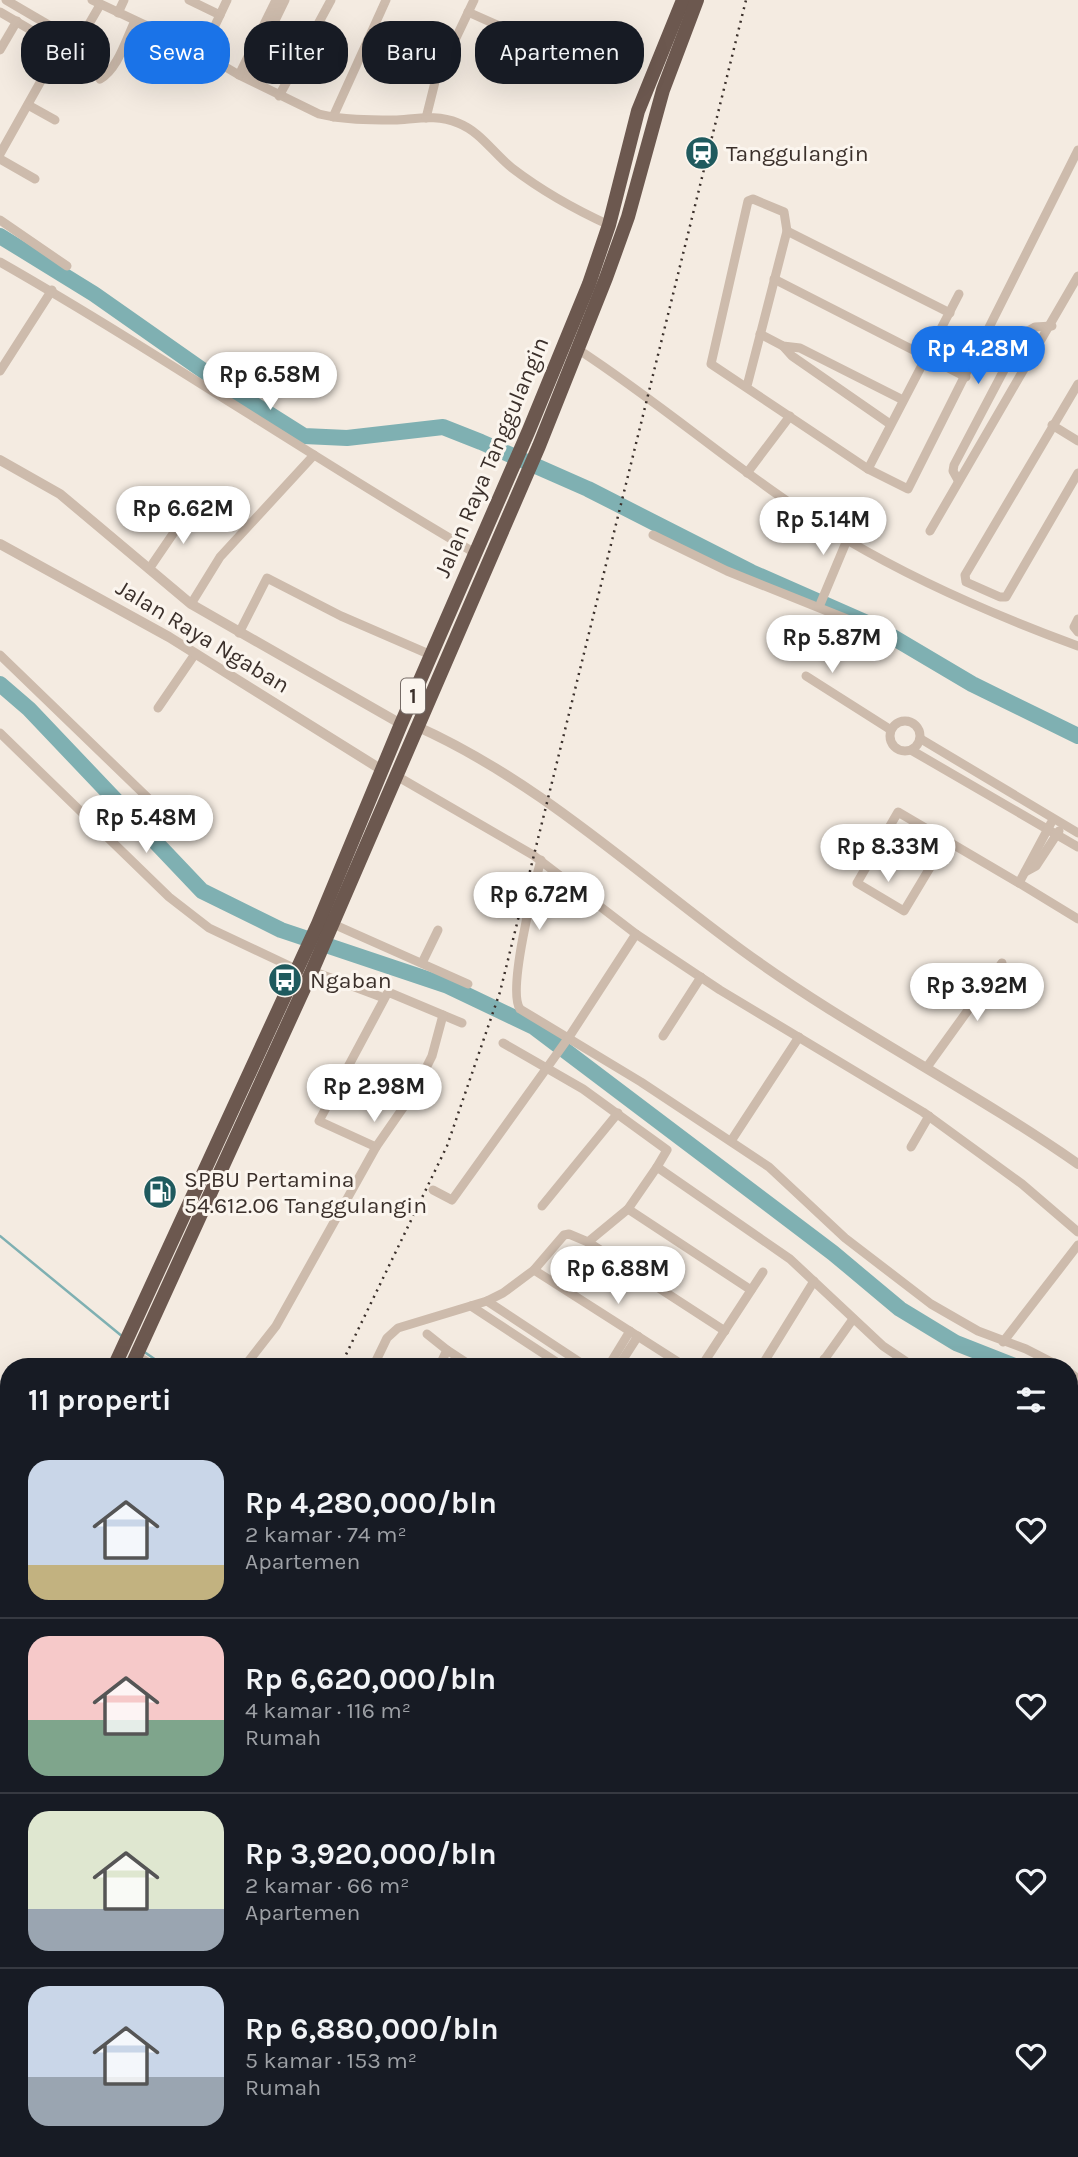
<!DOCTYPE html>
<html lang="id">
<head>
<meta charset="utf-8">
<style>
	body { margin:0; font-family:Karla,sans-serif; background:#242831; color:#f1f3f6; height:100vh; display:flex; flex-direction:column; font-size:26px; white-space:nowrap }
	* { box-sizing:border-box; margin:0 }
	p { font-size:23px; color:#9ea1a6 }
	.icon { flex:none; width:38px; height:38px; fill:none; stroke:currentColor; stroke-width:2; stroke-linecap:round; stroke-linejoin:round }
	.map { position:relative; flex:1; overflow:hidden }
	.drawer { position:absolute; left:0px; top:1358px; width:1078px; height:800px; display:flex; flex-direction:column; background:#171b24; border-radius:28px 28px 0 0; box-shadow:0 7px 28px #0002 }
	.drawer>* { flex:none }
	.guide { position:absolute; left:21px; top:21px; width:700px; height:63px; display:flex; gap:14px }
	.price { position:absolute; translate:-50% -60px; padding:0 16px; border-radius:24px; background:#fff; color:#222; font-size:23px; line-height:46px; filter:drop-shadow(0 2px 4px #0008) }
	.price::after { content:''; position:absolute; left:50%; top:42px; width:21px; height:16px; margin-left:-10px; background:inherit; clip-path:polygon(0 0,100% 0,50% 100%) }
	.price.selected { background:#1a73e8; color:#fff }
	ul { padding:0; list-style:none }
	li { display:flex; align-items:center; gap:21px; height:175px; padding:0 28px }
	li+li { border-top:2px solid #363941 }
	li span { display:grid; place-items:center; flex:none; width:196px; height:140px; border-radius:21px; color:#555 }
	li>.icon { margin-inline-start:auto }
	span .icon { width:84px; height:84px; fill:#fffc; stroke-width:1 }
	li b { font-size:30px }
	h2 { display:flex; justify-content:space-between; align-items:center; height:84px; padding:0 28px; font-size:30px }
	.tag { padding:0 24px; border-radius:28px; background:#171b24; box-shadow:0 7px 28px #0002; font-size:24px; line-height:63px }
	.tag.selected { background:#1a73e8; color:#fff }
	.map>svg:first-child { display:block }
</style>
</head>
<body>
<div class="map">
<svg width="1078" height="2157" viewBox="0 0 1078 2157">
	<rect width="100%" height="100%" fill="#f4ebe1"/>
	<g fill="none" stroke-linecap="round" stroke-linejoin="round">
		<g stroke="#7fb0b2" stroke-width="2.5">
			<path d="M0,1236L123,1337"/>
			<path d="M143,1351L166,1367"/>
		</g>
		<g stroke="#7fb0b2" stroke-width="16">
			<path d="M0,236L94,294L228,388L304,436L347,438L443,427L481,442L588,489L751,572L874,626L972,684L1078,736"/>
			<path d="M0,684L29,709L202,891L281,930L448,986L534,1027L833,1253L900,1309L956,1343L1017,1367"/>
			<path d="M1069,1392L1078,1399"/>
		</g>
		<g stroke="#cdbbac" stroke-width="9">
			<path d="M6,0L76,41L100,79C118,69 126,39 135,21"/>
			<path d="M92,0L192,47L239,75L319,114C343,120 369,120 394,120C416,119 437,114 458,123C481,132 493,153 512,168C542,191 574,209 609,225"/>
			<path d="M189,0L220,15"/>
			<path d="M0,12L60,47"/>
			<path d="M468,12L553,50"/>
			<path d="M118,13L124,0"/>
			<path d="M0,50L17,21"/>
			<path d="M202,53L227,0"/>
			<path d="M239,75L276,0"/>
			<path d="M247,78L285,0"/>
			<path d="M279,96L331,0"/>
			<path d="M28,105L55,120"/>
			<path d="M333,117L386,0"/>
			<path d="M426,118L435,82L474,0"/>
			<path d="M0,154L60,47L82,36L100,5"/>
			<path d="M0,159L35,179"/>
			<path d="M0,220L67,266"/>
			<path d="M787,231L950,313"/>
			<path d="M0,262C161,354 315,460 475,553"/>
			<path d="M774,279L966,377"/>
			<path d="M760,334L783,346L800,348L903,400"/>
			<path d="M783,346L792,356L890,424"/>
			<path d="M579,350C671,410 753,484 847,540C920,583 999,617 1078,646"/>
			<path d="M0,371L52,290"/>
			<path d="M1078,384L965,575L966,582L1000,597H1006L1078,473"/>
			<path d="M747,386L787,231L784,212L753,199L748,201L711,364L868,469L908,489L1078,150"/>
			<path d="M1052,425L1078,441"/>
			<path d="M868,469L959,294"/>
			<path d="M747,473L790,416"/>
			<path d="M958,480L953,471L954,465L1023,334L1035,327L1052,326"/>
			<path d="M930,531L1078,276"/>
			<path d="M653,535L727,571L847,619L890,644"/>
			<path d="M149,569L192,506"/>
			<path d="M191,604L220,557L314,455"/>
			<path d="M819,607L847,540"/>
			<path d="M1078,619L1074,627L1078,632"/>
			<path d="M239,633L267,578L341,616L431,655"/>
			<path d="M0,655L178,827"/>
			<path d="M806,676L891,730"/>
			<path d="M158,708L195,654"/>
			<circle cx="905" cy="736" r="15"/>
			<path d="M0,733L169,897L209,928L298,970"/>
			<path d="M921,739L1078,833"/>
			<path d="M911,750L1078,847"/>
			<path d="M395,775L533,855L636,934L720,990L923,1112L1022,1184L1078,1232"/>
			<path d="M1051,823L1019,883L1078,919"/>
			<path d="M946,841L904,911L857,883L898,812L1019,883"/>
			<path d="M541,860C534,885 507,991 520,1009L641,1082L769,1167L845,1238L931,1304L978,1331L1026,1349L1061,1367"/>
			<path d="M1025,872L1036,866L1059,831"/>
			<path d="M333,924L468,984"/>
			<path d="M422,963L438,930"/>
			<path d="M312,971L384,998"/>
			<path d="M663,1036L701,977"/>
			<path d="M503,1043L583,1089L667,1150L657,1167"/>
			<path d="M927,1067L1002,963"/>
			<path d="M731,1141L799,1037"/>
			<path d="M376,1147L319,1121L388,992L462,1023"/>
			<path d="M911,1147L929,1116"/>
			<path d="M433,1190L452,1200L569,1037L636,934"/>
			<path d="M542,1206L618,1113"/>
			<path d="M628,1209L751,1290"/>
			<path d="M588,1242L725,1331"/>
			<path d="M534,1270L686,1367"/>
			<path d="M487,1301L587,1367"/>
			<path d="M471,1306L564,1367"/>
			<path d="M427,1334L447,1350"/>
			<path d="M1003,1342L1078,1245"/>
			<path d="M136,1355L156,1367"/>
			<path d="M824,1359L834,1367"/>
			<path d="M244,1367L276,1326L376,1147L414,1092L432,1056L443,1015"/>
			<path d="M373,1367L387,1338L398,1328L487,1301L503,1293L534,1270L564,1235L569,1234L588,1242L628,1209L657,1167L790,1259L883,1346L914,1367"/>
			<path d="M439,1367L447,1350L473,1367"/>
			<path d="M608,1367L630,1331"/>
			<path d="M618,1367L638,1336"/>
			<path d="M701,1367L763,1272"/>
			<path d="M761,1367L814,1281"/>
			<path d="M819,1367L853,1319"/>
			<path d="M1069,1372L1078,1379"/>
			<path d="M0,1948L9,1932"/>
			<path d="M1069,1956L1078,1961"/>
			<path d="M0,1970L9,1975"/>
			<path d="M1069,2011L1078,1996"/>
			<path d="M1069,2088L1078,2074"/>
			<path d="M1069,2137L1078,2136"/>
			<path d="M309,2149L326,2157"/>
			<path d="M516,2149L528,2157"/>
			<path d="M621,2149L629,2155"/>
			<path d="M799,2149L812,2157"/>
			<path d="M890,2149L901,2157"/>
			<path d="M944,2149L958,2157"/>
			<path d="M201,2157L203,2149"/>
			<path d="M270,2157L274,2149"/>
			<path d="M642,2157L646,2149"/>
			<path d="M819,2157L823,2149"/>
			<path d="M830,2157L835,2149"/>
			<path d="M1031,2157L1035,2149"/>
			<path d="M1057,2157L1062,2149"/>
		</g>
		<g stroke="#cdbbac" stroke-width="10">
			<path d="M0,460L60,494L191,604L401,724"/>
			<path d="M0,544L169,637L382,770"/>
			<path d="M416,726C539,781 636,873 743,951C850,1029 969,1088 1078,1164"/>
			<path d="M0,1719L9,1727"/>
			<path d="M487,2149L499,2157"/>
		</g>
		<g stroke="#6c584f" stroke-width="14">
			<path d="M114,1367L318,924L401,724L529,430L589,284L609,225L638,111L683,0"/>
			<path d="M131,1367L312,971L539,446L606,278L628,217L663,90L697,0"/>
			<path d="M0,1621L9,1601"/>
			<path d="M0,1656L9,1636"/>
		</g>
		<g stroke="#3b302b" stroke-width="2.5" stroke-dasharray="2 5" stroke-linecap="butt">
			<path d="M340,1367L447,1146L500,992L746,0"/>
			<path d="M0,2081L9,2063"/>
		</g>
	</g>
	<defs>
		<g id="station-disc" transform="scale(1.75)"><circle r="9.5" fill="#1f5a5e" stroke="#fbf5ee"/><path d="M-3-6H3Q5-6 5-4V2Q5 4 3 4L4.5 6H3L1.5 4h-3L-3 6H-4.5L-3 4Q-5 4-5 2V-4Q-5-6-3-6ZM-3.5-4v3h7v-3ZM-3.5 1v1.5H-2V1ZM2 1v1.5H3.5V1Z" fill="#fff"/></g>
		<g id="bus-disc" transform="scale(1.75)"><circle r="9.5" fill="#1f5a5e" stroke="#fbf5ee"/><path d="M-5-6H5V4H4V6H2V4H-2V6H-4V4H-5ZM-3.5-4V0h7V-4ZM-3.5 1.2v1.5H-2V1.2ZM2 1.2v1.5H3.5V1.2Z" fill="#fff"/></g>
		<g id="fuel-disc" transform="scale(1.75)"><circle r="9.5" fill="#1f5a5e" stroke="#fbf5ee"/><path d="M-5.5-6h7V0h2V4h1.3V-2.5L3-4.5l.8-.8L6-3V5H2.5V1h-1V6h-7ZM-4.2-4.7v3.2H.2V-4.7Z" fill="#fff"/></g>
	</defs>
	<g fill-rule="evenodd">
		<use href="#station-disc" x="702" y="153"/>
		<use href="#bus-disc" x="285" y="980"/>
		<use href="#fuel-disc" x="160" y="1192"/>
	</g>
	<g text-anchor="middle" stroke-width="6" stroke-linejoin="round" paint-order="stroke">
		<rect fill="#fbf5ee" stroke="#756b66" stroke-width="2" x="401" y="678.5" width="24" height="35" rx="5"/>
		<g font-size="21" font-weight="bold" fill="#3b302b">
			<text x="413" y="703">1</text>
		</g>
		<g font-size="23" fill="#3b302b" stroke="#fbf5ee" text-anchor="start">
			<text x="726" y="161">Tanggulangin</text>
			<text x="310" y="988">Ngaban</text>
			<text x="184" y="1187">SPBU Pertamina<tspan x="184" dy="26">54.612.06 Tanggulangin</tspan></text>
		</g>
		<g font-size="23" fill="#3b302b" stroke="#fbf5ee">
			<text transform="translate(491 457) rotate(-67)" y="8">Jalan Raya Tanggulangin</text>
			<text transform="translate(203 636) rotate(31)" y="8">Jalan Raya Ngaban</text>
		</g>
	</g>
</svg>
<b class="price selected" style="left:978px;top:386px">Rp 4.28M</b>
<b class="price" style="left:270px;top:412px">Rp 6.58M</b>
<b class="price" style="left:183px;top:546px">Rp 6.62M</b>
<b class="price" style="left:823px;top:557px">Rp 5.14M</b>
<b class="price" style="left:832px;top:675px">Rp 5.87M</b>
<b class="price" style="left:146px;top:855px">Rp 5.48M</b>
<b class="price" style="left:888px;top:884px">Rp 8.33M</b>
<b class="price" style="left:539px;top:932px">Rp 6.72M</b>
<b class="price" style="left:977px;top:1023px">Rp 3.92M</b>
<b class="price" style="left:374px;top:1124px">Rp 2.98M</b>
<b class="price" style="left:618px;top:1306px">Rp 6.88M</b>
<div class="guide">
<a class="tag">Beli</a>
<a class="tag selected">Sewa</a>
<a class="tag">Filter</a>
<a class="tag">Baru</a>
<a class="tag">Apartemen</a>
</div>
<section class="drawer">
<h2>11 properti<svg class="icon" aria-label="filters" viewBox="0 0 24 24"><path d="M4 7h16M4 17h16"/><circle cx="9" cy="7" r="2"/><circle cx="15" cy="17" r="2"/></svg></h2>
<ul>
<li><span style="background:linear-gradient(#c9d6e8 75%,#c2b280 0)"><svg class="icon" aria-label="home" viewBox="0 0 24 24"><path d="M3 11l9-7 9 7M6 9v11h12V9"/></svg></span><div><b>Rp 4,280,000/bln</b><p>2 kamar · 74 m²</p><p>Apartemen</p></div><svg class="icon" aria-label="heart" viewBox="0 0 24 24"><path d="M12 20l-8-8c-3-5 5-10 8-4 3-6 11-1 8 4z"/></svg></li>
<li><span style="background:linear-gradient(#f6c9c9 60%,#7fa58c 0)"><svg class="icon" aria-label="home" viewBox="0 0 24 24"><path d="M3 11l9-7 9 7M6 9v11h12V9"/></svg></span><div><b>Rp 6,620,000/bln</b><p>4 kamar · 116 m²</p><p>Rumah</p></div><svg class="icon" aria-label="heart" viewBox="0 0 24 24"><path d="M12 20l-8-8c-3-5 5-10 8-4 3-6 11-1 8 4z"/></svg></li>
<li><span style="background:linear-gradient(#dfe7d0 70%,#9aa5b1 0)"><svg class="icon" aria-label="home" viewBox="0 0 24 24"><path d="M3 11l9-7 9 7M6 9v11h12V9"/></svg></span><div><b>Rp 3,920,000/bln</b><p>2 kamar · 66 m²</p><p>Apartemen</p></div><svg class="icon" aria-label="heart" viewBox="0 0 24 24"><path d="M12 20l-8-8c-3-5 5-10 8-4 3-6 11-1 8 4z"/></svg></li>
<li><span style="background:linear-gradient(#c9d6e8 65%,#9aa5b1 0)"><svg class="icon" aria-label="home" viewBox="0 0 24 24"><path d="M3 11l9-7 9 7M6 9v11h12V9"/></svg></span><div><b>Rp 6,880,000/bln</b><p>5 kamar · 153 m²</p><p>Rumah</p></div><svg class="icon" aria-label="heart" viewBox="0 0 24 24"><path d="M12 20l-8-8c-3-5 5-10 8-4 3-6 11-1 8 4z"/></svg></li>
</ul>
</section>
</div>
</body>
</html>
